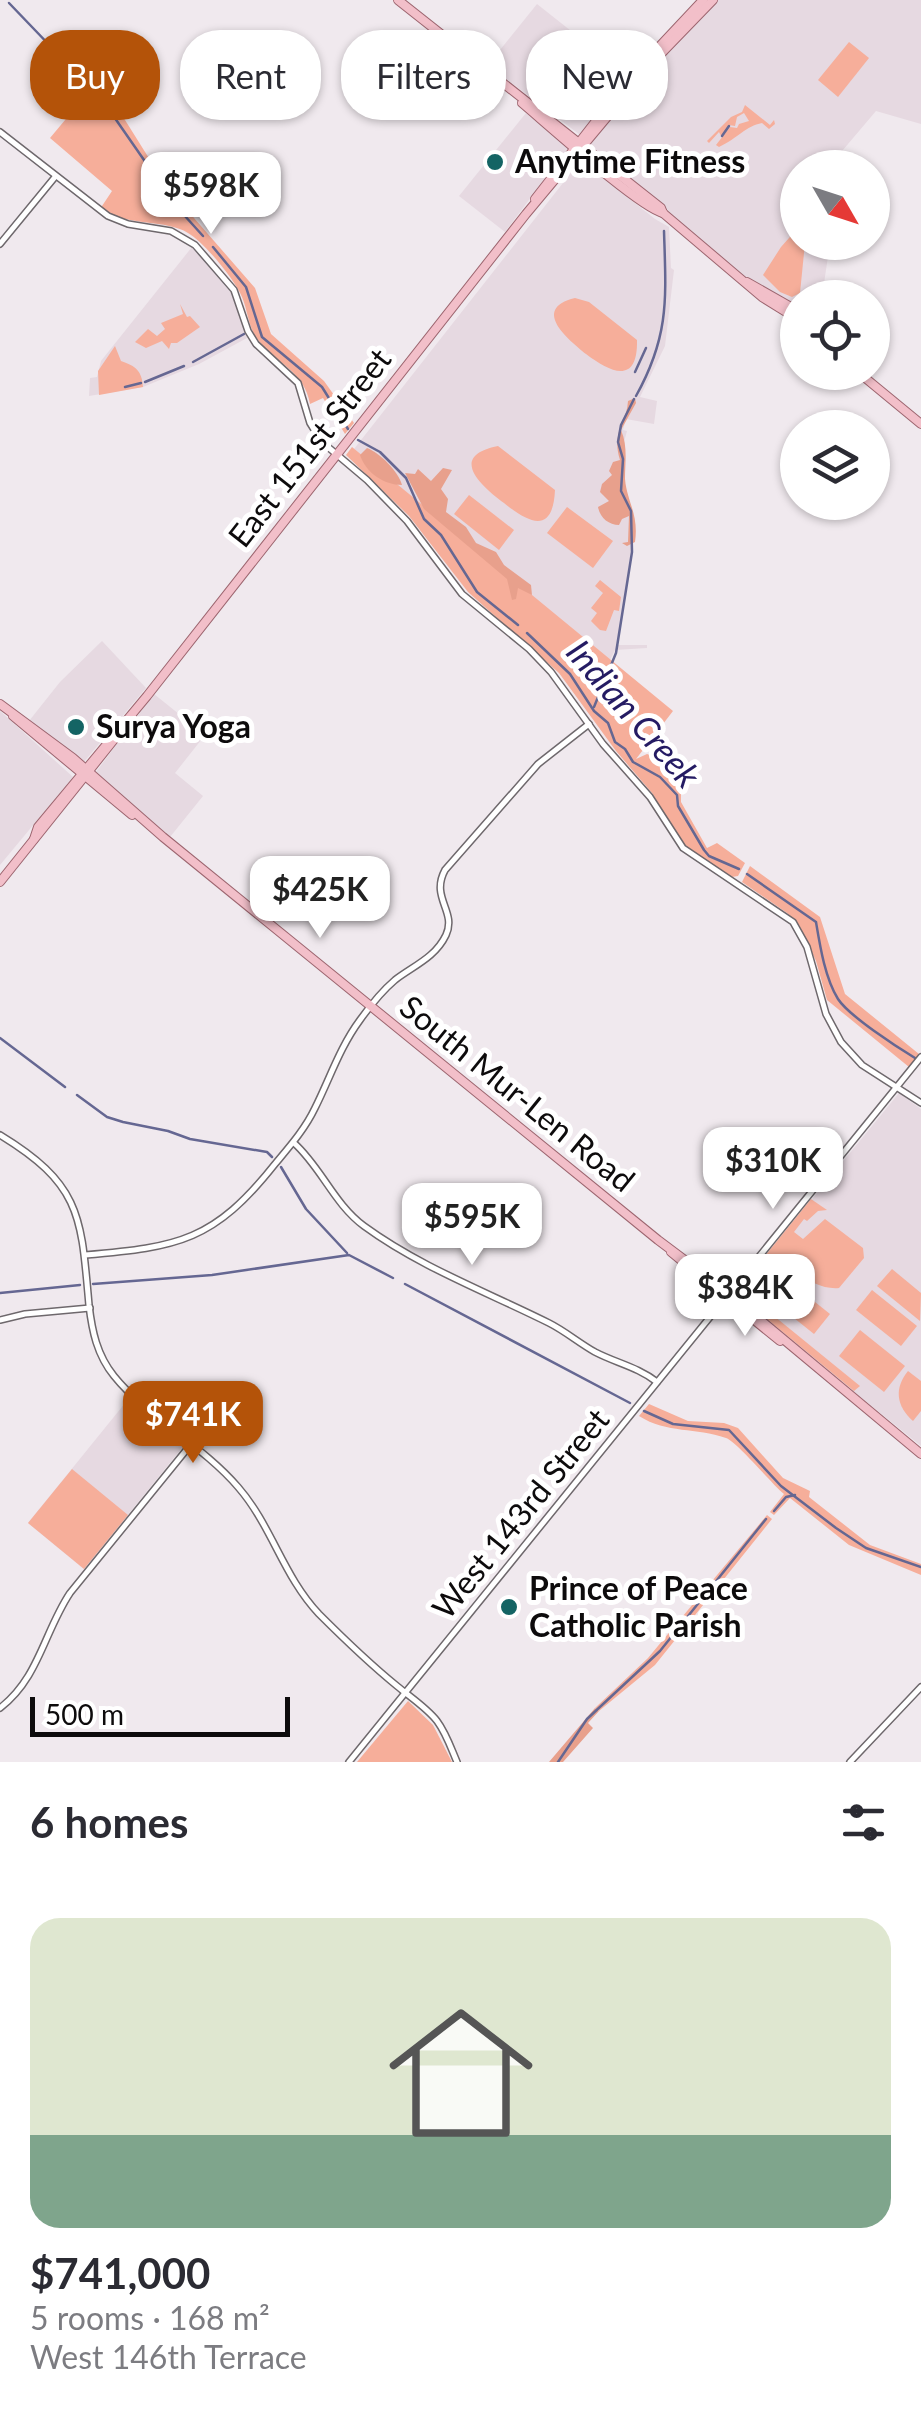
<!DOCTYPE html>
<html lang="en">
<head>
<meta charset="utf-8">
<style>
	body { margin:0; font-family:Lato,sans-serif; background:#f7f7f7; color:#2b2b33; height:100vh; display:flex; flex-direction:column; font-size:38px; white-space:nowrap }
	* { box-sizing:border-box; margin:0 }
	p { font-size:32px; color:#7c7c81 }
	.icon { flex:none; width:55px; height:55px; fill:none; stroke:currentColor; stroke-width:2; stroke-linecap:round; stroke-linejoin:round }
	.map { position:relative; height:1762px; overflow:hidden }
	.details { display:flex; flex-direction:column; background:#fff; flex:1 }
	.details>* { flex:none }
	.hud { position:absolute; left:30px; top:30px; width:862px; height:90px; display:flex; gap:20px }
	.needle { width:65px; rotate:129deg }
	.controls { position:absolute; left:780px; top:150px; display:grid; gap:20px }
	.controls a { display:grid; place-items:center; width:110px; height:110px; border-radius:50%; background:#fff; box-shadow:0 2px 8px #0004; font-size:50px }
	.scale { position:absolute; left:30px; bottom:25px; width:260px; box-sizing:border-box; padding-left:10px; border:5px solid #0d0b0c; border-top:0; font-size:28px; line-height:35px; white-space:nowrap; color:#0d0b0c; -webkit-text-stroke:8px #fff; paint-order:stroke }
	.price { position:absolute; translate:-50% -85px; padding:0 22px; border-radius:20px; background:#fff; color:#222; font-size:32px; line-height:65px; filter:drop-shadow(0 2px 5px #0008) }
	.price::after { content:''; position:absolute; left:50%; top:60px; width:30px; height:22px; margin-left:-15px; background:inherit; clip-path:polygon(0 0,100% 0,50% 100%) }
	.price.selected { background:#b45309; color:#fff }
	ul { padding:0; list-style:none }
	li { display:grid; align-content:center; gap:20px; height:530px; padding:0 30px }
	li+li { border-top:2px solid #e1e1e2 }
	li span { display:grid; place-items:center; height:310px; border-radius:30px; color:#555 }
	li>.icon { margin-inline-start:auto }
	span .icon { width:180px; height:180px; fill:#fffc; stroke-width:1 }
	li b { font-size:42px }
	h2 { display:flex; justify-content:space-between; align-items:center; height:120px; padding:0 30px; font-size:42px }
	.chip { padding:0 35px; border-radius:40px; background:#fff; box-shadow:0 2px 8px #0004; font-size:35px; line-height:90px }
	.chip.selected { background:#b45309; color:#fff }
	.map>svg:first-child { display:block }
</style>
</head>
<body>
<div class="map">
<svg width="921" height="1762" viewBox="0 0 921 1762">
	<rect width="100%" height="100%" fill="#f0e9ee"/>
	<g fill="#e6d9e1">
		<path d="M713,0H921V124L876,111L837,157L836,167L798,168V242L830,243L822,297L798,298L797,311L747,282L584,146L613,109Z"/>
		<path d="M537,4L628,76L580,135L488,65Z"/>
		<path d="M526,113L568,148L505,232L459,196Z"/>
		<path d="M581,160L655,219L669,227L671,268L674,270L665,346L640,397L657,401L654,424L626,419L623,430L627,431L624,442V488L635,525L617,645H647V648L615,650L610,660L354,449Z"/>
		<path d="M192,247L232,294L247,338L199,364L143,387L89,396L90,378L97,377L101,361Z"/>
		<path d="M102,641L146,688L83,763L29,721L60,682Z"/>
		<path d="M154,694L205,735L175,773L203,796L170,837L96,772Z"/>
		<path d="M0,711L73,777L0,865Z"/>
		<path d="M899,1093L921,1109V1446L737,1297L736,1292Z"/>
		<path d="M130,1397L186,1443L84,1569L28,1523Z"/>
	</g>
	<g fill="#f6ae9a">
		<path d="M849,42L869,58L838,97L818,80Z"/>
		<path d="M96,83L125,120L167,187L255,288L271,334L324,381L354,423L345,434L323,398L310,404C305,372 276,363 258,340C248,327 248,311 242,297C235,280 204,242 188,233C166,219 129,227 100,209L112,191L50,138Z"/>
		<path d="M745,105L770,125L774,120L775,124L769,129L762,123C746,126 738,138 719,147L716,145L730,127L737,128L739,124L749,121L744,113L737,117L735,126L729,125L721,136L719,132L709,143L707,141L731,117L742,112Z"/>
		<path d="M797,229L798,242L805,243L800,293L792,297L780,292L763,275L781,247Z"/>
		<path d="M575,298L589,302L637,340C638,385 611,373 586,354C569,340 530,309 575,298Z"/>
		<path d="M180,304L187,317L190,316L200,327L177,343H171L169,349L162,341L146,348L135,342L148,329L157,336L165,329L161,323L183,314Z"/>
		<path d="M115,346L121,361C136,366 142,371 143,387L99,395L98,371Z"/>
		<path d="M498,446L555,490C553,534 530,524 504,503C480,485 448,456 498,446Z"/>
		<path d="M352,447L673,711L636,759L647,754L662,759L681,792V802L707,848L717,843L745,863L738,876L732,877L684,846L652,793L616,751L559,673L468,592L409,516L346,455Z"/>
		<path d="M469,495L514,530L499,550L454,514Z"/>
		<path d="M567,507L613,541L593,568L547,533Z"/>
		<path d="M600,580L621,597L619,611L614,610L606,631L600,630L591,621L597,613L591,608L603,593L595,586Z"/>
		<path d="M750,866L820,917L845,994L919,1054L909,1067L827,1000L816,961L799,925L787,913L742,882Z"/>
		<path d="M811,1199L827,1210L818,1211L807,1221L804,1219L794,1232L803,1239L825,1219L863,1248L864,1258L839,1288C820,1290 795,1276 790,1257L786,1260L781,1257L757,1277L754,1288L758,1303L860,1386L854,1391L738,1295L743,1283Z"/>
		<path d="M892,1269L921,1293L920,1321L877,1286Z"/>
		<path d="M785,1278L830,1314L814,1334L769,1298Z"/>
		<path d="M872,1290L917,1326L901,1346L856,1310Z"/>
		<path d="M860,1330L905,1366L884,1392L839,1356Z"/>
		<path d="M908,1371L921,1381V1411L913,1421C896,1406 894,1388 908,1371Z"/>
		<path d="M649,1404L688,1421L724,1423L738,1428L783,1478L810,1491L809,1497L870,1545L921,1564V1575L849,1545L790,1498L774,1515L770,1512L784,1494C771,1483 736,1441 726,1438C696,1427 667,1434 639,1416Z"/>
		<path d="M72,1469L128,1515L84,1569L28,1523Z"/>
		<path d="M767,1515L772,1519L655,1665L599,1711L595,1708L648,1658Z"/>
		<path d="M408,1701L433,1725L452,1762H357Z"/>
	</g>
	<g fill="#e8a08c">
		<path d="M635,398L636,403L621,430C628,446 625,462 625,479C627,502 639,514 635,542L627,546L622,543L628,542L629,516L622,519L619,525C609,525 600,518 598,507L609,501L600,492L602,484L612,475L609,471L613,462L620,460C611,431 627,423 628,401Z"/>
		<path d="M367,448C380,453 398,471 402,485C384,485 366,473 360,455Z"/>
		<path d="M443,468L452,470L441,489L448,499L446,512L466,527L476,543L496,552L504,565L531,585L532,595L518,588L516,599L512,600L507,579L424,509L405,473L415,474L418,469L431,481Z"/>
		<path d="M595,1708L599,1711L588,1723L593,1728L563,1762H549Z"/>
	</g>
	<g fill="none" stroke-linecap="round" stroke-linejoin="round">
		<g stroke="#656792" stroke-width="2.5">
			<path d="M9,3L103,101L144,160L156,184L203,236"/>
			<path d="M722,136L729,126"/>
			<path d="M213,247L246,287L262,337L322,387L348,429"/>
			<path d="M193,362L244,334"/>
			<path d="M635,372L646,348"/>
			<path d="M145,382L184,366"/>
			<path d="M125,387L141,383"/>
			<path d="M636,396C670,335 666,297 664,231"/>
			<path d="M358,440L380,452L406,478L424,519L441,535L477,592L518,625"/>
			<path d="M527,633L570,674L594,711L608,723L615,742L625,749L633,762L660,777L677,795L678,806L704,850L709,856L739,869"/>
			<path d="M594,707L616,653L632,552L631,511L621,491L623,459L618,442L621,425L634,399"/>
			<path d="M747,874L816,922C820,946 825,978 838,999C849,1016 897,1047 915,1058"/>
			<path d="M0,1038L65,1087"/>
			<path d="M77,1095L107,1117L123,1122L168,1131L190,1139L267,1152L272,1157"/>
			<path d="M281,1167L306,1209L347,1253"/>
			<path d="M93,1284L212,1275L349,1255L393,1278"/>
			<path d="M405,1284L630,1403"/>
			<path d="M0,1293L80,1285"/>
			<path d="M644,1411L673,1424L729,1430L781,1486L836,1528L866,1548L921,1567"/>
			<path d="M774,1511L786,1497L795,1495"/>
			<path d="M558,1762L587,1719L660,1651L766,1519"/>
		</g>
		<g stroke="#6e686c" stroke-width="8">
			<g id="minor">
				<path d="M0,132L108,216L128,224L171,231L195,245L234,290L248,331L256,344L298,383L310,423L322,442L367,480L407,521L462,594L529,649L551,672L603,744L650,797L683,848L793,922L807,947L826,1014L841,1042L862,1065L921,1103"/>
				<path d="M0,244L55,177"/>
				<path d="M0,1135C82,1185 81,1217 89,1305C92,1331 97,1355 114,1376C147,1417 202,1445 238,1487C272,1526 283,1576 319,1614C344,1639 370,1664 397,1686C410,1697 427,1708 437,1721C446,1733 451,1748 457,1762"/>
				<path d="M294,1143C321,1167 334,1204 364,1226C420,1267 487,1292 549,1323C565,1331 579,1343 595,1352C616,1363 638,1367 657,1382"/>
				<path d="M85,1255C179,1247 214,1241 275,1164C290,1146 305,1129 315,1108C330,1078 340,1047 360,1020C370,1006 382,991 395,980C413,966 435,958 446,935C457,911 430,898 445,870L538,764L589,724"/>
				<path d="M0,1320L25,1314L90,1308"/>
				<path d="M0,1708C39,1678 44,1632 70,1593L192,1443"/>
				<path d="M349,1762L921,1057"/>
				<path d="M850,1762L921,1687"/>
			</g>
		</g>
		<g stroke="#9c656f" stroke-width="10">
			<g id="major">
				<path d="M398,0L661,208L663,213L762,297L791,315L796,323"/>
				<path d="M522,103C547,124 640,208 663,213"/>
				<path d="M535,199L628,80L703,0"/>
				<path d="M747,282L798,311"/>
				<path d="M858,372L921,424"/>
				<path d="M0,704L73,758L163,837L658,1240L722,1288L921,1454"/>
				<path d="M13,716L132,815"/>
				<path d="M34,839L38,827L147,696L526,214L653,62L713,0"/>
				<path d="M0,882L132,717"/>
				<path d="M671,1252L780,1341"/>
			</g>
		</g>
		<use href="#minor" stroke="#fff" stroke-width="5"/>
		<use href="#major" stroke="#f2bfc9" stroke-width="8"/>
	</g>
	<g fill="#146464" stroke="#fff" stroke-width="4">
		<circle cx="495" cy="162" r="10"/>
		<circle cx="76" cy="727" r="10"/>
		<circle cx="509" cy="1607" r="10"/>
	</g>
	<g text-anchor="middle" stroke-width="10" stroke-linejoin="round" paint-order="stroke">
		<g font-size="32" font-weight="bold" fill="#0d0b0c" stroke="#fff" text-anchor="start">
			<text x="515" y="173">Anytime Fitness</text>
			<text x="96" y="738">Surya Yoga</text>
			<text x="529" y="1600">Prince of Peace<tspan x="529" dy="37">Catholic Parish</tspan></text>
		</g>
		<g font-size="32" fill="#0d0b0c" stroke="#fff">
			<text transform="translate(310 448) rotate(-52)" y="11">East 151st Street</text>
			<text transform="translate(517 1094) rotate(39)" y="11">South Mur-Len Road</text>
			<text transform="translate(521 1514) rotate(-51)" y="11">West 143rd Street</text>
		</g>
		<g font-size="35" font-style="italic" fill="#241b63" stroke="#fff">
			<text transform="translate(633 714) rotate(49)" y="12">Indian Creek</text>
		</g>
	</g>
</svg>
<div class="controls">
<a><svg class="needle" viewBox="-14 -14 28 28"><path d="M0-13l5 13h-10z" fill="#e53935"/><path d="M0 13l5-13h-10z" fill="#7c7c81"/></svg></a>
<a><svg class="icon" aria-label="locate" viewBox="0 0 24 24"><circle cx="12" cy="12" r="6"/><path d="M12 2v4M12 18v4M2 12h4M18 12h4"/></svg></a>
<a><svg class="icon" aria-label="layers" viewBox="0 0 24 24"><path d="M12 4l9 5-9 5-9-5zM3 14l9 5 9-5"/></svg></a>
</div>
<div class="scale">500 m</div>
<b class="price" style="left:211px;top:237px">$598K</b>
<b class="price" style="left:320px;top:941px">$425K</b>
<b class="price" style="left:773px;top:1212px">$310K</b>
<b class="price" style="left:472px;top:1268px">$595K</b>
<b class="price" style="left:745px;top:1339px">$384K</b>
<b class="price selected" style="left:193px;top:1466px">$741K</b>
<div class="hud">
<a class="chip selected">Buy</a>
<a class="chip">Rent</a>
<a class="chip">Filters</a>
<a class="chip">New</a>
</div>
</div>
<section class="details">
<h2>6 homes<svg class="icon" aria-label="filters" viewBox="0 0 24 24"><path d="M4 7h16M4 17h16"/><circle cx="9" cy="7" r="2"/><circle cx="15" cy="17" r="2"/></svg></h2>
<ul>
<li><span style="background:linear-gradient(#dfe7d0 70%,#7fa58c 0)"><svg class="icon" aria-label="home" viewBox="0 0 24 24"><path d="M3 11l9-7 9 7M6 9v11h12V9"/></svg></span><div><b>$741,000</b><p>5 rooms · 168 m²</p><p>West 146th Terrace</p></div></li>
</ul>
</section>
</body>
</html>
